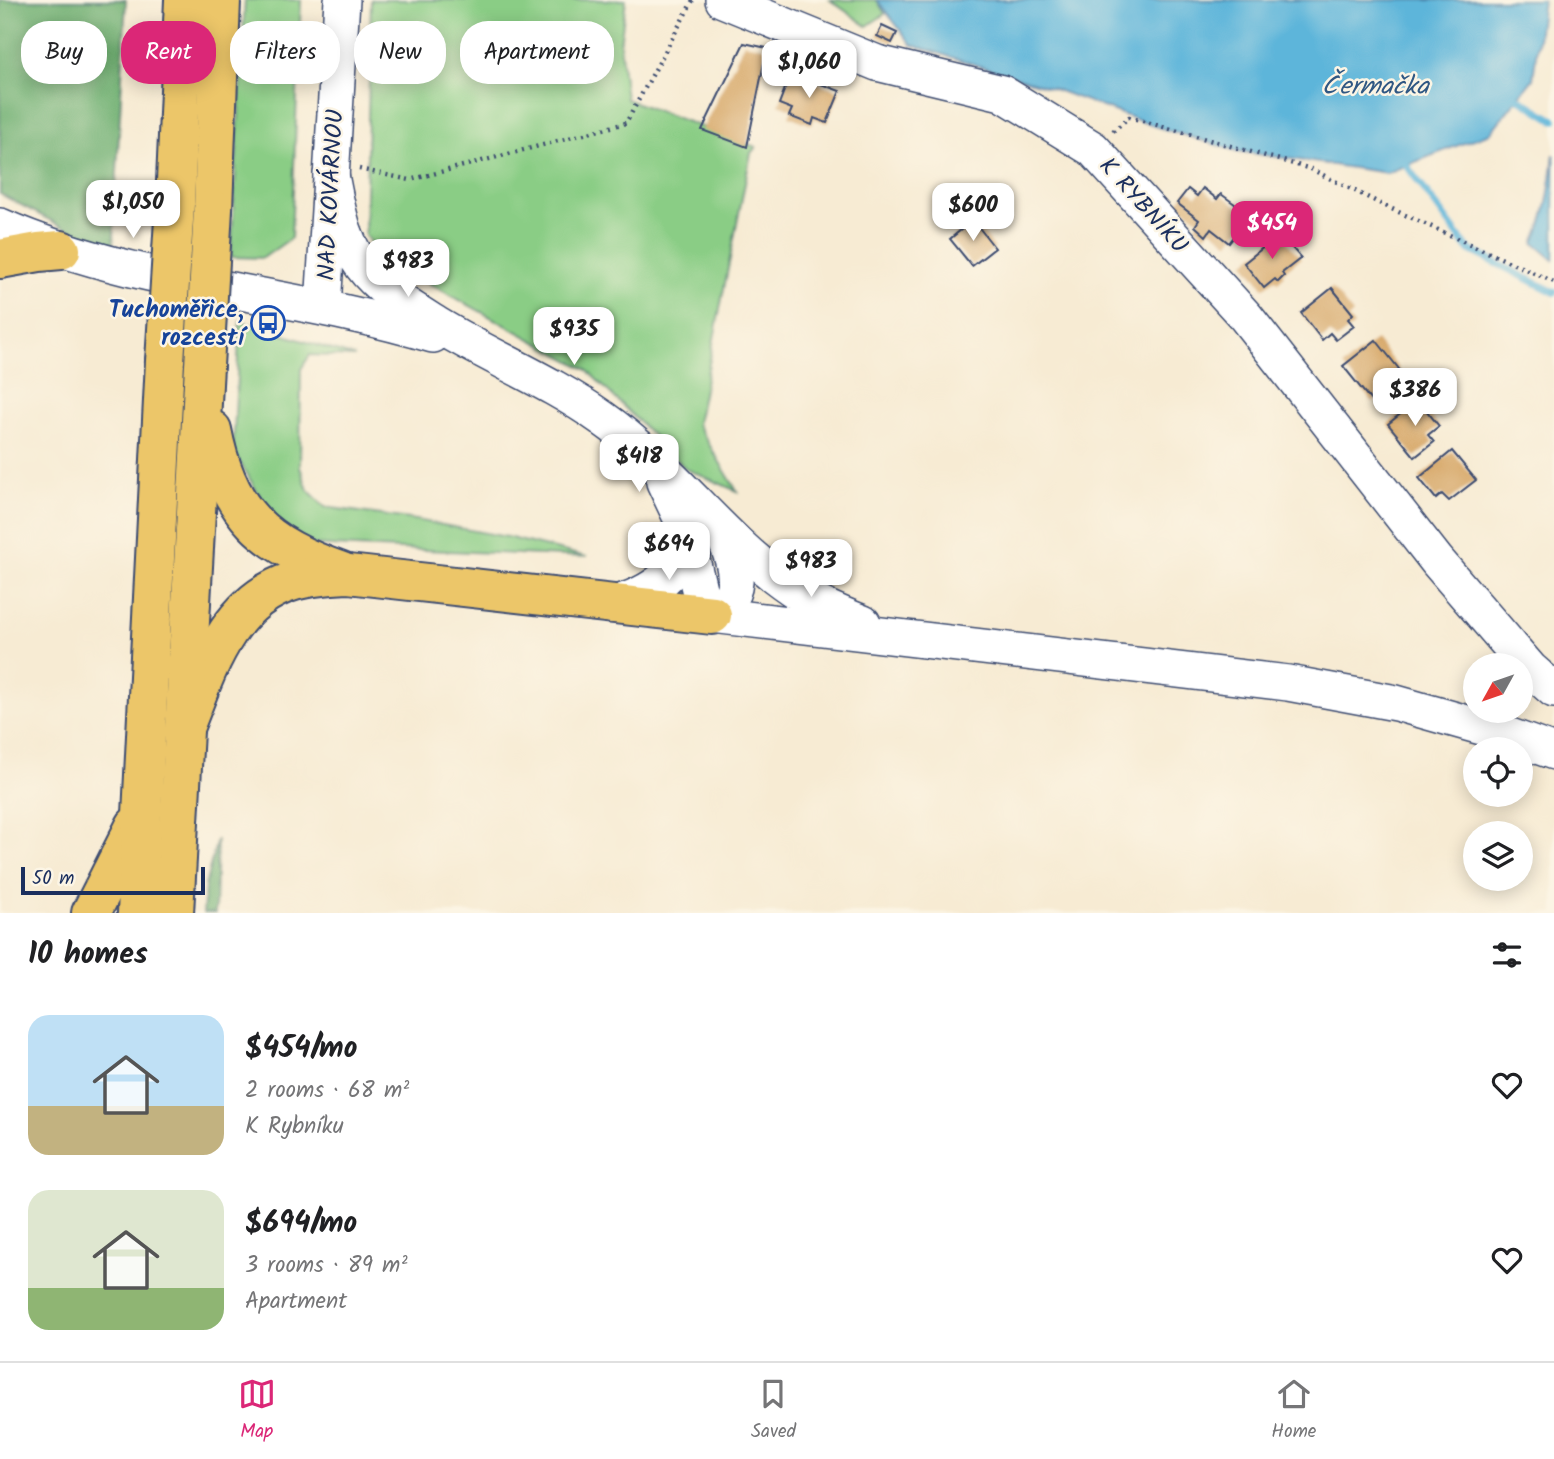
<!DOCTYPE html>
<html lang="en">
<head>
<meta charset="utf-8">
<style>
	body { margin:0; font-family:Kalam,sans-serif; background:#f6f6f6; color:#202124; height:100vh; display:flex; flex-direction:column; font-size:26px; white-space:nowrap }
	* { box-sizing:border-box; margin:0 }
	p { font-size:23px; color:#757577 }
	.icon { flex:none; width:38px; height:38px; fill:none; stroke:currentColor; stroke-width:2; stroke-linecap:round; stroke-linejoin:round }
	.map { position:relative; height:913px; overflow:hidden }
	.details { display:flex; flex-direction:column; background:#fff; flex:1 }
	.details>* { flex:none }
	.guide { position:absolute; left:21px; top:21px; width:700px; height:63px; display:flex; gap:14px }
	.needle { width:46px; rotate:230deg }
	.controls { position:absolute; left:1463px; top:653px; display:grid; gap:14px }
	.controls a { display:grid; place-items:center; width:70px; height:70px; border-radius:50%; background:#fff; box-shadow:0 4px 18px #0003; font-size:35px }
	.scale { position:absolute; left:21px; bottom:18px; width:184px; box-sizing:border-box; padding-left:7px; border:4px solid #1b2f5e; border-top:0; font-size:19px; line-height:24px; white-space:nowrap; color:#1b2f5e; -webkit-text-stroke:5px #fcf5e5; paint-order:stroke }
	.price { position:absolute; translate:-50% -60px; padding:0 16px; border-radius:14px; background:#fff; color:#222; font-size:23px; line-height:46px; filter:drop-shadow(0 2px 4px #0008) }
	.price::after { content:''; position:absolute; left:50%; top:42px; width:21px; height:16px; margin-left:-10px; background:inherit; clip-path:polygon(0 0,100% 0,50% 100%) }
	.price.active { background:#db2777; color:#fff }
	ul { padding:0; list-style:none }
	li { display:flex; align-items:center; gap:21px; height:175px; padding:0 28px }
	li span { display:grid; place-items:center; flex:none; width:196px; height:140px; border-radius:21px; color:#555 }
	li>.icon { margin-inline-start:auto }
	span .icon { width:84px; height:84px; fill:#fffc; stroke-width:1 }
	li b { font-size:30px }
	h2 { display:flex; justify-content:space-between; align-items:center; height:84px; padding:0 28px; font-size:30px }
	.tag { padding:0 24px; border-radius:28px; background:#fff; box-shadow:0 4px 18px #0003; font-size:24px; line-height:63px }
	.tag.active { background:#db2777; color:#fff }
	.dock { display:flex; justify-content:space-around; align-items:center; height:98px; border-top:2px solid #e0e0e0; background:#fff; font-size:19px; color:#757577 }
	.dock a { display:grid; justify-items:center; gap:4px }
	.dock .active { color:#db2777 }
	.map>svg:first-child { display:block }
</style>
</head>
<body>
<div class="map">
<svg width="1554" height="913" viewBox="0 0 1554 913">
	<rect width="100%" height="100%" fill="#fcf5e5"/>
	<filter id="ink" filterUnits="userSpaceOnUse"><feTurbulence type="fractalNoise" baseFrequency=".0143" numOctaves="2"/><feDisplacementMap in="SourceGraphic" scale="14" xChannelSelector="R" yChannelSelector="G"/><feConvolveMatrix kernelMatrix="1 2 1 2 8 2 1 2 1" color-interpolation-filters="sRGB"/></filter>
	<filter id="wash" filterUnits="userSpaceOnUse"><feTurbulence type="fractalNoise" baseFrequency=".00686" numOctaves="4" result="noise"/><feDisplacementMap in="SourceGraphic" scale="28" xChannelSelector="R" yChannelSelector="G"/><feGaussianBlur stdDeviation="1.57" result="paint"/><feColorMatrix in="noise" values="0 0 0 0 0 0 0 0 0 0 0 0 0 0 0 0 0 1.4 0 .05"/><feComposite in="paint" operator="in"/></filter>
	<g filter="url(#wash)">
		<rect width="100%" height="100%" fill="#f7ebd3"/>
		<g fill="#8acd85" stroke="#527e72" stroke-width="2">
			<path d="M245,0H301L291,238L263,258L231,257Z"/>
			<path d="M371,0H626L620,44L626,99L756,147L751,153L697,424L737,491L686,469L586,369L382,258L365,235Z"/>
			<path d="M830,0H877L885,14L867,26Z"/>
			<path d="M240,321L355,357L310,355L301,369L300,467L308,490L325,507L416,520L507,537L587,557L308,545L272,516L233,451Z"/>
		</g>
		<g fill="#6fb072" stroke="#457068" stroke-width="2">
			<path d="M0,0H126L113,249L61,226L0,194Z"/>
			<path d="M217,839L215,913H203L205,886Z"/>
		</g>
		<g fill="#5db5da" stroke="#3c729c" stroke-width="2">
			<path d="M877,0H1543L1533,79L1490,133L1387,173L1237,151L1154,126L1051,88L912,45Z"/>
			<path d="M1554,154V260L1534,243C1548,212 1550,187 1554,154Z"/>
		</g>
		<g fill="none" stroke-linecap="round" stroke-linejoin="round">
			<g stroke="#5db5da" stroke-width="7">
				<path d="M1510,93L1554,120"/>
				<path d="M1401,158L1468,249L1554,292"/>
			</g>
		</g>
		<g id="blocks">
			<g fill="#d8aa6d">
				<path d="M882,26L897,33L892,43L877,36Z"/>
				<path d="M744,43L767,48L747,147L702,130Z"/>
				<path d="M791,73L840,91L827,123L814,118L812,125L789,116L792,109L779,104Z"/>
				<path d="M1203,188L1217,199L1221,194L1239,207L1249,206L1251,217L1242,218L1246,221L1229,243L1211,229L1206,236L1195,226L1199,220L1177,203L1188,189L1197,196Z"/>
				<path d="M973,220L995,248L972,266L950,239Z"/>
				<path d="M1280,234L1301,258L1282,273L1284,276L1278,282L1275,279L1264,288L1244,263Z"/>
				<path d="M1332,288L1353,314L1348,319L1354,326L1336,340L1330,333L1322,340L1301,313Z"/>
				<path d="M1376,340L1399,369L1394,373L1400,380L1372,402L1343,366Z"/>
				<path d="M1418,400L1439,426L1428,435L1434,442L1415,457L1388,424Z"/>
				<path d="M1452,451L1476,480L1449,501L1442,494L1436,499L1419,478Z"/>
			</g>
		</g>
	</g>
	<g filter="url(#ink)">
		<use href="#blocks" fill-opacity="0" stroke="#3c4b70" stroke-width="2"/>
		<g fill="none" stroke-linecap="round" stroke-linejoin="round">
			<g stroke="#3c4b70" stroke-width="38">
				<g id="minor">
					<path d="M723,0L877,63L1002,93L1093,149L1246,317L1437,561L1530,669L1554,690"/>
					<path d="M331,175C338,211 343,245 368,273C387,294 412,309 436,324C490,357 550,381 602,418C669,465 717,534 783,582C807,600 835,612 863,623"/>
					<path d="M0,226C137,286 291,292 433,335"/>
					<path d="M323,307L342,0"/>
					<path d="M664,482L683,522L700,593L712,615"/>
					<path d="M610,605C648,595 687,574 684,529"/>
					<path d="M712,615L1288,683L1396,703L1499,732L1554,752"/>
					<path d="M712,615C748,592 735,562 721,530"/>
				</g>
			</g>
			<g stroke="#3c4b70" stroke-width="42">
				<g id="highway">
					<path d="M175,204L184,0"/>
					<path d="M213,209L221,0"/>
					<path d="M0,259L39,252L61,250"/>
					<path d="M212,430C228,514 264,545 342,572"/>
					<path d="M184,728C207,671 227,600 294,581C311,576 329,575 348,574L712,615"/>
					<path d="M91,913L135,826"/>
					<path d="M137,913L165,361"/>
					<path d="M174,913L204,366"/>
				</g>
			</g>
			<g stroke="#3c4b70" stroke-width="4.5" stroke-dasharray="2 5" stroke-linecap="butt">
				<path d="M1113,131L1129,117L1311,169L1383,205L1554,282"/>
				<path d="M359,169L410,180L626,123L693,0"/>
			</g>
			<use href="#minor" stroke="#fff" stroke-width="35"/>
			<use href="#highway" stroke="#ecc669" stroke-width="38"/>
			<g stroke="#3c4b70" stroke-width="42" stroke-linecap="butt">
				<g id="highway-bridge">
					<path d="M165,361L175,204"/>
					<path d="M204,366L213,209"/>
				</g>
			</g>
			<use href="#highway-bridge" stroke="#ecc669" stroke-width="38"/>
		</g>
	</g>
	<defs>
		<g id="bus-ring" transform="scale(1.75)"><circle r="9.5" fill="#fcf5e5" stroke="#1a4fb4" stroke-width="1.5"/><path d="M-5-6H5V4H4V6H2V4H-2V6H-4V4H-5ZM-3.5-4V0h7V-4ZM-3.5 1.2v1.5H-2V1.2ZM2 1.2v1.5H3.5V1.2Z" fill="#1a4fb4"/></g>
	</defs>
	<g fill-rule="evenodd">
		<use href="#bus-ring" x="268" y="323"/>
	</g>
	<g text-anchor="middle" stroke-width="5" stroke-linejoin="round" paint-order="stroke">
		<g font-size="24" fill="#1b2f5e" stroke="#fcf5e5">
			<text transform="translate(330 195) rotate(-87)" y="8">NAD KOVÁRNOU</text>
			<text transform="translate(1144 205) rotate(48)" y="8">K RYBNÍKU</text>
		</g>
		<g font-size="24" font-weight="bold" fill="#164399" stroke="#fcf5e5" text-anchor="end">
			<text x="244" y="317">Tuchoměřice,<tspan x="244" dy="28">rozcestí</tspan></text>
		</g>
		<g font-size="26" font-style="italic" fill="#2f5783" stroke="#fcf5e5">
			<text x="1375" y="94">Čermačka</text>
		</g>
	</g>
</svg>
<div class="controls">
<a><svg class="needle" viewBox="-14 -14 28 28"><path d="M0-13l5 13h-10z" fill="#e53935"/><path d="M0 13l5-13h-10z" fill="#757577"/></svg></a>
<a><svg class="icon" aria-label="locate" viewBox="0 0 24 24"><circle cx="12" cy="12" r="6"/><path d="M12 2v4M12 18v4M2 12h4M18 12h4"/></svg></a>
<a><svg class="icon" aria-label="layers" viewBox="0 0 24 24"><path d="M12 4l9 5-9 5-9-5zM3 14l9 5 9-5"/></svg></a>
</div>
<div class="scale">50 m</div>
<b class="price" style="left:809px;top:100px">$1,060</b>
<b class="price" style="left:133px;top:240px">$1,050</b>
<b class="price" style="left:973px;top:243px">$600</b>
<b class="price active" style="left:1272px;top:261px">$454</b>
<b class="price" style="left:408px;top:299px">$983</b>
<b class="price" style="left:574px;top:367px">$935</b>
<b class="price" style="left:1415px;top:428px">$386</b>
<b class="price" style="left:639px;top:494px">$418</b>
<b class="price" style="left:669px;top:582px">$694</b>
<b class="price" style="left:811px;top:599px">$983</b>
<div class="guide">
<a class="tag">Buy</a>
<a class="tag active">Rent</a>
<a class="tag">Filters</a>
<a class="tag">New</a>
<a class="tag">Apartment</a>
</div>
</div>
<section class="details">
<h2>10 homes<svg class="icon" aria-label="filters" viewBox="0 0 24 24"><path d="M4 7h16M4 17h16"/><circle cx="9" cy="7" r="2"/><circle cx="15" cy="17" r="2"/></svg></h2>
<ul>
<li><span style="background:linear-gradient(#bfe0f5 65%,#c2b280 0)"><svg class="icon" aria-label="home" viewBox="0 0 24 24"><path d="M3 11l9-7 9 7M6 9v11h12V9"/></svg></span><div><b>$454/mo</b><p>2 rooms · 68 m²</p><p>K Rybníku</p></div><svg class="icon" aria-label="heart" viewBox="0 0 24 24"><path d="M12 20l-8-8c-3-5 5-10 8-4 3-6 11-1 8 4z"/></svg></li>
<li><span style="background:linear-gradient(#dfe7d0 70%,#8fb573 0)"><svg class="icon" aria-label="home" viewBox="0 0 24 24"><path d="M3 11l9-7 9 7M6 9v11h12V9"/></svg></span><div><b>$694/mo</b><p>3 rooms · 89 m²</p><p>Apartment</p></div><svg class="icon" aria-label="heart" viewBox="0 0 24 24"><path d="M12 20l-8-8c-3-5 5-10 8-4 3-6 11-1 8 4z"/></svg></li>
</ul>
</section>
<nav class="dock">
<a class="active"><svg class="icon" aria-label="map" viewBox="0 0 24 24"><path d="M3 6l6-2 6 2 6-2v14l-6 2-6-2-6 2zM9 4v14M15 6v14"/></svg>Map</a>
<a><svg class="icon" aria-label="saved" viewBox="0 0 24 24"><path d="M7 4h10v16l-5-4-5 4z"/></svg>Saved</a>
<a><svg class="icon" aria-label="home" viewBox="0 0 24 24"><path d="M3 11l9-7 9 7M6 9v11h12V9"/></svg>Home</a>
</nav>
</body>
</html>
